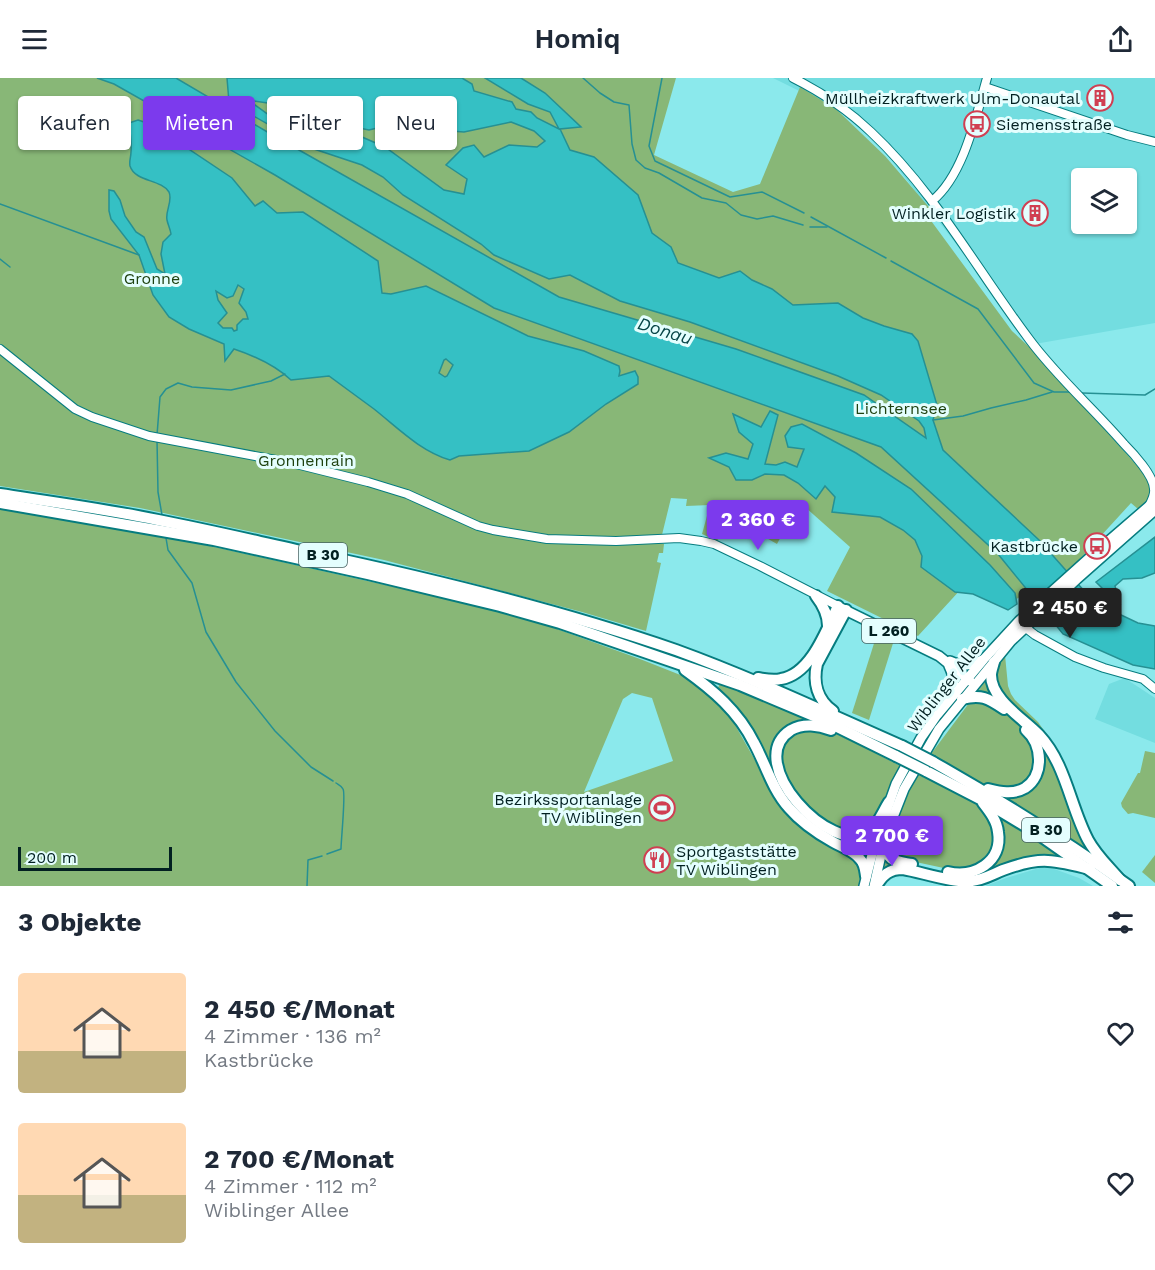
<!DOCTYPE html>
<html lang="de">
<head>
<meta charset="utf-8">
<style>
	body { margin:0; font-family:"Work Sans",sans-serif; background:#f6f6f7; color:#1f2937; height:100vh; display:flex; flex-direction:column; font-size:22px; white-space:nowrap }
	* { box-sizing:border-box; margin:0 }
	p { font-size:20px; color:#747a83 }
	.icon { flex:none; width:33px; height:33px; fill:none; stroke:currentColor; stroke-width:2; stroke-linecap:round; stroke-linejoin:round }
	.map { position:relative; height:808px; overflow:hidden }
	.drawer { display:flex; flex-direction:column; background:#fff; flex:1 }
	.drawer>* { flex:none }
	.top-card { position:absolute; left:18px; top:18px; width:600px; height:54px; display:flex; gap:12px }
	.controls { position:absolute; left:1071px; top:90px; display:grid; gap:12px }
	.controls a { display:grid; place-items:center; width:66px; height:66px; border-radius:6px; background:#fff; box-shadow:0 2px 4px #0004; font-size:30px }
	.scale { position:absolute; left:18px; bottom:15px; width:154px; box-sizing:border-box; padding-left:6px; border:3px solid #022021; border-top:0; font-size:16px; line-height:21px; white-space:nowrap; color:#022021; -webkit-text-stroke:4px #e4fefe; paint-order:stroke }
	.price { position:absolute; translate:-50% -51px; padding:0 14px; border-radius:6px; background:#7c3aed; color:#fff; font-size:20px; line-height:39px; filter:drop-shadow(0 2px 3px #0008) }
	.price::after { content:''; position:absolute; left:50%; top:36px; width:18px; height:14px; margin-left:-9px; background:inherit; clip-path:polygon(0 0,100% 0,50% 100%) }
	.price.selected { background:#222; color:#fff }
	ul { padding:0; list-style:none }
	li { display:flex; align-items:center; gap:18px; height:150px; padding:0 18px }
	li span { display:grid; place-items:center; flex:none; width:168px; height:120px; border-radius:6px; color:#555 }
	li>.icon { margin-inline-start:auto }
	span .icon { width:72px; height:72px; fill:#fffc; stroke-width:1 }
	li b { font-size:26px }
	h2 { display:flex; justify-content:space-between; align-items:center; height:72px; padding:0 18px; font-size:26px }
	.chip { padding:0 21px; border-radius:6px; background:#fff; box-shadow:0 2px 4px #0004; font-size:21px; line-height:54px }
	.chip.selected { background:#7c3aed; color:#fff }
	header { display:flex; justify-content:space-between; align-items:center; height:78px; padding:0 18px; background:#fff; font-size:27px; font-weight:600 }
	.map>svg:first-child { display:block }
</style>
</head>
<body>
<header><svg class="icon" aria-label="menu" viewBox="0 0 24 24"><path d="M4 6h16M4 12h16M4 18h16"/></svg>Homiq<svg class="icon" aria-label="share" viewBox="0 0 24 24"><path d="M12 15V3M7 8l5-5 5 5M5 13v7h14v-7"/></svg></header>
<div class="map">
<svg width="1155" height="808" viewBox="0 0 1155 808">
	<rect width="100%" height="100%" fill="#8be9ec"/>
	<g fill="#73dde0" fill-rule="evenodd">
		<path d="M773,0H1155V245L1029,267L960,171L889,79L848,37ZM1082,100H1126V146H1082Z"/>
		<path d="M1122,601H1126L1155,620V665L1095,641L1109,606Z"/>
		<path d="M1046,788L1079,800L1093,808H985L1006,800Z"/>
	</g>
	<g fill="#88b777" fill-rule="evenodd">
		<path d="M0,0H676L654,77L733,114L760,106L800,9L836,31L885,78L934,135L929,140L1012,253L1039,278L1149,401L1151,418L1138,431L1131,425L1078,483L1033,524L1025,516L1003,529L962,510L918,558L827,513L850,469L805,429L794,434L777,466L738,444L724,452L717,463L702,456L710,427L686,428L687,421L671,420L660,465L664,466L663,475H659L657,484L661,485L646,553L582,534L384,482L140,430L0,408Z"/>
		<path d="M0,430L97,443L444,520L535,543L640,581L688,600L726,631L768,705L849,775C860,788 862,791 860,808H0ZM632,615L652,620L673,683L584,714L623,621Z"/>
		<path d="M877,556L894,562L869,642L852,635Z"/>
		<path d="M1005,577L1008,608L1011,616L1015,622L1038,644L1054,667L1051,680L1094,776L1059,780L1031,779L1013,784L981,798L911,783L882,792L867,782L858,770L837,760L805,738L782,708L759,660L735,626L718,610L720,604L809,641L823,650L860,667L916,696Z"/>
		<path d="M1145,673L1155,675V740L1133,735L1128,736L1122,729L1121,725L1138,695H1140Z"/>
		<path d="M1155,777V805L1142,794Z"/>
	</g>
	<g fill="#35c0c4" stroke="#269093" stroke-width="1.5" fill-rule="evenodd">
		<path d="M97,0H176L276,59L559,219L736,271L864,317L926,360L924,350L919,343L881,317L838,298L690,244L620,223L570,197L549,201L494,177L481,166L403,117L383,99L362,87L308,69L229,24L227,0H462L472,6L474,13L512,24L516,31L531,34L537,40L559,51L550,34L528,26L485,0H521L545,15L581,49L560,51L570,72L594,79L638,117L652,155L671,169L678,185L719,200L740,193L752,202L772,211L793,227L838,225L863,240L884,248L912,256L918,263L937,327L933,342L943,372L1039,462L1094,524L1104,512L1096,504L1155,459V495L1142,500L1123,501L1115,508L1120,525L1109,517L1102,528L1138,545L1155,548V591L1133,587L1063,556L998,476L881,369L494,230L275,97L114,6ZM248,22L295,29L321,39L320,44L290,43L269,37ZM511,44L534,53L545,63L537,69L509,67L484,79L474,67L463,70L446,87L467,101L464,116L444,112L385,69L339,49L334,45L369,52L398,45L425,51L464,54Z"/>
		<path d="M138,42L144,44L175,62L232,100L255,128L263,123L277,135L303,134L378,183L382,215L391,216L426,208L528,258L584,273L619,288L620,293L619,298L635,293L638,299V306L606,326L569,354L529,373L459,378L450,382C420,373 398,350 374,331C359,320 344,309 329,298L291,302C275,287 255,278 234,271L225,283L224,266L189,251L169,239L153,217L139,177L111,141L109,133V112L114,113L120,122L125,138L136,154L144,159L157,191L165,196L161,176L163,164L171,156C170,150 168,147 167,142C165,133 173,123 169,114C161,101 135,104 130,88C129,83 131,79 131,74C132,65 130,55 129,45ZM238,207L244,211L239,225L246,234L248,241H243L237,247V252L234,253L232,250H223L218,245L227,235L218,222L216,213L227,220L233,218ZM446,281L453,287L447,298L445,299L439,295L444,282Z"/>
		<path d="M770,333L778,337L765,386L776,387L785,384L797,389L804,371L788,369L785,358L791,349L802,346L856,375L911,411L990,487L1015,515L1017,526L1008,532L973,516L955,514L921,489L922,478L915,462L903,452L880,439L832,434L835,419L825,408L816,421L798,405L784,397L765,396L752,402H736L729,389L709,380L726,375L748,381L753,366L739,354L733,336L761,349Z"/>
	</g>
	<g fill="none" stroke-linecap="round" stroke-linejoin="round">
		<g stroke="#269093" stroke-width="1.5">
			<path d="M583,0L600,15L614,24L629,27L632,66L636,82L645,90L659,95L702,120L726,125L741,137L757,141L773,138L803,147"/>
			<path d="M662,0L649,68L655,83L730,119L762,114L804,135"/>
			<path d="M0,126L139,177"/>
			<path d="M811,139L886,180"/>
			<path d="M810,149H827"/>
			<path d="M0,181L10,189"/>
			<path d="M891,183L978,231L1034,305L1054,314H1071"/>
			<path d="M1082,315L1145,317L1155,311"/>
			<path d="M933,342L963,338L991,330L1026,322L1052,314"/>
			<path d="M157,357L160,319L166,311L178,305L192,309L231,312L271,303L285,296"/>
			<path d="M157,362L158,414L162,437"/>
			<path d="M166,460L168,472L192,505L206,554L236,604L275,653L311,689L333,703"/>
			<path d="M327,776L341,771C341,762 346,715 343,711C342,708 339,707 336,705"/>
			<path d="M307,808L308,782L322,778"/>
		</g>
		<g stroke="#067c7f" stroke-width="10">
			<g id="minor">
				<path d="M793,0C821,14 848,32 871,54C935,114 977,192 1029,261C1057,299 1093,330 1124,366C1133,375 1154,398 1154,411C1155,417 1152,422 1149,428"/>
				<path d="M985,9L1127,57L1155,64"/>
				<path d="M932,123C964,97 976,38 987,0"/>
				<path d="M0,271L75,331L92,339L149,358L292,385L368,404L407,416L478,448L493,452L547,461L616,463L679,460L701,463L714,466L760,488L838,528"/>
				<path d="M1022,547L1035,557L1075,579L1104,590L1143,601L1155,611"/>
			</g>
		</g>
		<g stroke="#067c7f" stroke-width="12">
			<g id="major">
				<path d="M839,529L939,578L970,603"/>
				<path d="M950,583C963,589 970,588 982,582"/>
				<path d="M949,588C954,599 956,606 950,617"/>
				<path d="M864,808L875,765L896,706L921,660L937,637L984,581L1019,543L1097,473L1155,423"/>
				<path d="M874,808L884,764L893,739L904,711L939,651L1011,563L1077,501L1155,432"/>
			</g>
		</g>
		<g stroke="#067c7f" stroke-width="14">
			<g id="highway">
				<path d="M0,416C53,424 106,431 158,442C209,452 260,464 311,475C434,501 557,531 676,572C753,600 827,635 902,668"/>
				<path d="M0,425L214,462L368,496L500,528L560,545L740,607L823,642L896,678"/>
				<path d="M816,518C823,527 828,536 828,548"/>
				<path d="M994,584C993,588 991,593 991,597C991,622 1024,641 1039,657C1066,686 1070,728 1088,762C1096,777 1109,789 1120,802"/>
				<path d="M685,592C713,612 738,633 754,665C766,687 772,711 789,730C801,744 817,755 833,764C842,769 854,773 860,781C865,786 865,792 866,798"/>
				<path d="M758,600C765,601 773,603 781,601C811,596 826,553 838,528"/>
				<path d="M962,621C981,616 988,620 1004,631"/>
				<path d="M833,633C817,622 813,604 817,586L846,532"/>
				<path d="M831,652C819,647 803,645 791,652C741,684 832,779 868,754C878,748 883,733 889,724"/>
				<path d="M933,684C1000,722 1066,763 1129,808"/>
				<path d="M926,693L982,722L1035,754L1112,808"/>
				<path d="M988,711C1000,714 1013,717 1025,710C1045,697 1042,666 1026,652"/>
				<path d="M884,764C886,784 896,783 912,786"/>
				<path d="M948,794C974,800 1003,784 998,754C997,743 990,734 983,725"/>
				<path d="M876,808C883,797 889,791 903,791C921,794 956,806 972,803C983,802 993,796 1003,792C1041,778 1052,782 1090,791"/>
			</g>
		</g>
		<use href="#minor" stroke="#fff" stroke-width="8"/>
		<use href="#major" stroke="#fff" stroke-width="9"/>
		<use href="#highway" stroke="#fff" stroke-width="10"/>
		<g stroke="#067c7f" stroke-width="14" stroke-linecap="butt">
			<g id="highway-bridge">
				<path d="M902,668L933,684"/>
				<path d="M896,678L926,693"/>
			</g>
		</g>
		<use href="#highway-bridge" stroke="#fff" stroke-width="10"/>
	</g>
	<defs>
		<g id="building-ring" transform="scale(1.35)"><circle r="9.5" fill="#e4fefe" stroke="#d03f52" stroke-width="1.5"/><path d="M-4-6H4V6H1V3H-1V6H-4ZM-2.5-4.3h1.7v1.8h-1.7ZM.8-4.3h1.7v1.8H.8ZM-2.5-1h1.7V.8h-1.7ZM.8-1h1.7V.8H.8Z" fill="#d03f52"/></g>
		<g id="bus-ring" transform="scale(1.35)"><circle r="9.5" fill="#e4fefe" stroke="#d03f52" stroke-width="1.5"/><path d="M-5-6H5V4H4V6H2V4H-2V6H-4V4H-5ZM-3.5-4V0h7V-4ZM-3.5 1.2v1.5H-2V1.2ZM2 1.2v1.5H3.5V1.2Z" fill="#d03f52"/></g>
		<g id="stadium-ring" transform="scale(1.35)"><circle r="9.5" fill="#e4fefe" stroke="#d03f52" stroke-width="1.5"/><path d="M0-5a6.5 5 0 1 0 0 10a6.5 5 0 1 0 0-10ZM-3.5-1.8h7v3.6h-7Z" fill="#d03f52"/></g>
		<g id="restaurant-ring" transform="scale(1.35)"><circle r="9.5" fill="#e4fefe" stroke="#d03f52" stroke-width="1.5"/><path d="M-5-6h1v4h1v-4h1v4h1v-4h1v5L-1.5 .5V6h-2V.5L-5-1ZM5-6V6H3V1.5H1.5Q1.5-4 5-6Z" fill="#d03f52"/></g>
	</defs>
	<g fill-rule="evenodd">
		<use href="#building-ring" x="1100" y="20"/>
		<use href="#bus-ring" x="977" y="46"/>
		<use href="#building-ring" x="1035" y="135"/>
		<use href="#bus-ring" x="1097" y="468"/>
		<use href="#stadium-ring" x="662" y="730"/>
		<use href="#restaurant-ring" x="657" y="782"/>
	</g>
	<g text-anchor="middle" stroke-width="6" stroke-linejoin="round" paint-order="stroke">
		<g fill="#e4fefe" stroke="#466363" stroke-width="1.5">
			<rect x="299" y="465" width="48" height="24" rx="4.5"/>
			<rect x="862" y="541" width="54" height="24" rx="4.5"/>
			<rect x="1022" y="740" width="48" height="24" rx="4.5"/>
		</g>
		<g font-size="15" font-weight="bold" fill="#022021">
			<text x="323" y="482">B 30</text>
			<text x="889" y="558">L 260</text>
			<text x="1046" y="757">B 30</text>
		</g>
		<g font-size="16" fill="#022021" stroke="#e4fefe" text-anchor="end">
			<text x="1080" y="26">Müllheizkraftwerk Ulm-Donautal</text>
			<text x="996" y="52" text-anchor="start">Siemensstraße</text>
			<text x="1016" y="141">Winkler Logistik</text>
			<text x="1078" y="474">Kastbrücke</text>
			<text x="642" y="727">Bezirkssportanlage<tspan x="642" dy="18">TV Wiblingen</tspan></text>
			<text x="676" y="779" text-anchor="start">Sportgaststätte<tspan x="676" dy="18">TV Wiblingen</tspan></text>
		</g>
		<g font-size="16" fill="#1f4210" stroke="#e4fefe">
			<text x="152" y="206">Gronne</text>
			<text x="901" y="336">Lichternsee</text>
			<text x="306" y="388">Gronnenrain</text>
		</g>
		<g font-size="16" fill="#022021" stroke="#e4fefe">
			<text transform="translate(946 606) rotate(-52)" y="6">Wiblinger Allee</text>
		</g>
		<g font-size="18" font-style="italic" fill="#074547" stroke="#e4fefe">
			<text transform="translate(665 253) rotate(17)" y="6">Donau</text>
		</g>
	</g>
</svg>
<div class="controls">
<a><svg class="icon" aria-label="layers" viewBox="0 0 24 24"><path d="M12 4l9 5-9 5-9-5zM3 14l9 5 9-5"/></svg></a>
</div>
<div class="scale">200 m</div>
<b class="price" style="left:758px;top:473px">2 360 €</b>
<b class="price selected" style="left:1070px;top:561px">2 450 €</b>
<b class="price" style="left:892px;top:789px">2 700 €</b>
<div class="top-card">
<a class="chip">Kaufen</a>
<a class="chip selected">Mieten</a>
<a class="chip">Filter</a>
<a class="chip">Neu</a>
</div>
</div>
<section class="drawer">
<h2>3 Objekte<svg class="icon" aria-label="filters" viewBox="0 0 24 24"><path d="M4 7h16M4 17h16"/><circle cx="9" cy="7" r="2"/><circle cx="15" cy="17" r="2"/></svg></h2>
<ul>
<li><span style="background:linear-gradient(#ffd9b3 65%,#c2b280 0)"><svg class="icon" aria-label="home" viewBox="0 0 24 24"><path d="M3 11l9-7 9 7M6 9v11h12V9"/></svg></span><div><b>2 450 €/Monat</b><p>4 Zimmer · 136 m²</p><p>Kastbrücke</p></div><svg class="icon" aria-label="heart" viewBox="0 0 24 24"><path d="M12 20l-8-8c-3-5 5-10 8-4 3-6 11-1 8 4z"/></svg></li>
<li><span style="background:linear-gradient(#ffd9b3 60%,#c2b280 0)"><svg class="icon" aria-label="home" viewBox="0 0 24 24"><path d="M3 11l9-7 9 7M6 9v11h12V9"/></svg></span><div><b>2 700 €/Monat</b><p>4 Zimmer · 112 m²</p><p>Wiblinger Allee</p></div><svg class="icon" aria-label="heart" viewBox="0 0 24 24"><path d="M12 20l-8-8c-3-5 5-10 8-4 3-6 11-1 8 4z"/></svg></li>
</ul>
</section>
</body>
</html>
